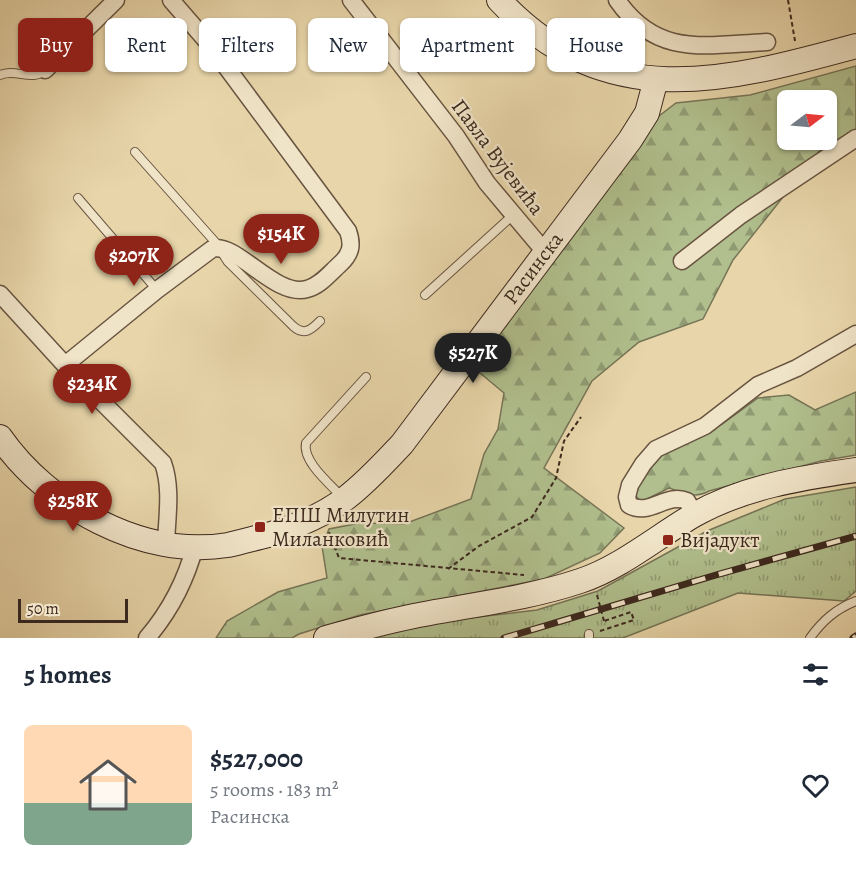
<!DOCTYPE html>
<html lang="en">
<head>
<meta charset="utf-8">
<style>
	body { margin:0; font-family:Alegreya,serif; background:#f6f6f7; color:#1f2937; height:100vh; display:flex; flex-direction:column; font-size:22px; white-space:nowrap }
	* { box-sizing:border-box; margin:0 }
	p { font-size:20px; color:#747a83 }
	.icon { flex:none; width:33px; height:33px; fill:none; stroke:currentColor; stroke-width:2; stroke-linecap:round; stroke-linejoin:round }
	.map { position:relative; height:638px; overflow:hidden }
	.details { display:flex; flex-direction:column; background:#fff; flex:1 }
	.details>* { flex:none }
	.guide { position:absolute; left:18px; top:18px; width:820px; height:54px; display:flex; gap:12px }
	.needle { width:39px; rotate:74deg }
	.buttons { position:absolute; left:777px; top:90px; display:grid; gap:12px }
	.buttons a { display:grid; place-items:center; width:60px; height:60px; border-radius:9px; background:#fff; box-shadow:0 2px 4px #0004; font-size:30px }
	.scale { position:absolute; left:18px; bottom:15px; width:110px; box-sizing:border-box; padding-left:6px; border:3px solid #3d291e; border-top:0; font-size:16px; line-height:21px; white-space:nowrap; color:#3d291e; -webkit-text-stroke:4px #f0e4c8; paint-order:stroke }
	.price { position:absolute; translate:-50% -51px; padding:0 14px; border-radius:21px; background:#8f2418; color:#fff; font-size:20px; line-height:39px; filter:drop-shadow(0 2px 3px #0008) }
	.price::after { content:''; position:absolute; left:50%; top:36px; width:18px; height:14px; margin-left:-9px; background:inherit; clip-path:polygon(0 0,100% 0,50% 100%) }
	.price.active { background:#222; color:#fff }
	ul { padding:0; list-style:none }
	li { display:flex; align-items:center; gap:18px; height:150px; padding:0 24px }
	li span { display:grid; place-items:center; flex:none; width:168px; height:120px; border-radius:9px; color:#555 }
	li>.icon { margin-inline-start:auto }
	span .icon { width:72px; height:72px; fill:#fffc; stroke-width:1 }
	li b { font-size:26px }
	h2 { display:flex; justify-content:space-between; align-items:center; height:72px; padding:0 24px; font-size:26px }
	.pill { padding:0 21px; border-radius:9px; background:#fff; box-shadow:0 2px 4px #0004; font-size:21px; line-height:54px }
	.pill.active { background:#8f2418; color:#fff }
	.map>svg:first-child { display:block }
</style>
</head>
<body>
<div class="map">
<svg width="856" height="638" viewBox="0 0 856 638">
	<defs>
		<pattern id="grass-tufts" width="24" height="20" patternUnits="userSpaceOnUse" patternTransform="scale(1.5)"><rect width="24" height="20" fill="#b0bf8d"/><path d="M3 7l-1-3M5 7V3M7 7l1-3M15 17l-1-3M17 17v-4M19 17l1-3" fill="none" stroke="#909b73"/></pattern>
		<pattern id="forest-firs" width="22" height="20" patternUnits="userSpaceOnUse" patternTransform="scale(1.5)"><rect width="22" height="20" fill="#b0bf8d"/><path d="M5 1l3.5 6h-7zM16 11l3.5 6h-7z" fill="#909b73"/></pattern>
	</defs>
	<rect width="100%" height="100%" fill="#e8d6aa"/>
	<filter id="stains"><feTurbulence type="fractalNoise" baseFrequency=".00333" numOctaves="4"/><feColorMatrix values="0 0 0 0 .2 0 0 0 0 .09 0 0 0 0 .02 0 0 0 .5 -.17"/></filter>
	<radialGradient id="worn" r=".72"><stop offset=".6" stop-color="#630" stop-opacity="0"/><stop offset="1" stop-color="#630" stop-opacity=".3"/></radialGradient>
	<path fill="url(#grass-tufts)" stroke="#767456" stroke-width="1.5" d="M856,487V591L844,601L738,593L623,638H361L452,620L537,610L598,591L707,531L785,499Z"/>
	<g fill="url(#forest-firs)" stroke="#767456" stroke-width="1.5" fill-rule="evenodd">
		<path d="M856,66V137L825,144L733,260L703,319L639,342L592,381L544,468L624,528L600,553L544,579L360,615L299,634L292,638H216L227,621L278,592L327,578L322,546L329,529L360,523L404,524L471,499L484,454L498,429L504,393L474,368L659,116L676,103L750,95ZM788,100H826V140H788Z"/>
		<path d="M856,392V455L821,461L709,491C695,499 684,493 669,488L641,502L636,496L635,491L659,453L722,424L758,398L789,395L815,410Z"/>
	</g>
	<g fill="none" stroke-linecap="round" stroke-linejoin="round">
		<g stroke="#685441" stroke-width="10">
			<g id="lane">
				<path d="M0,75C16,68 32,82 45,70"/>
				<path d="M135,152L216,243L228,262L293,326C304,336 311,330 320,321"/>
				<path d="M78,198L157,290"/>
				<path d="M425,295L512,216"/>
				<path d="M342,497C330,484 302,461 306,443L366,377"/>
				<path d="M589,634V638"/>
				<path d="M810,638C823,620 836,609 856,601"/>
			</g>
		</g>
		<g stroke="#685441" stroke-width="19">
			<g id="street">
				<path d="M351,0L456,136L487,183L545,252"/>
				<path d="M617,0C657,58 705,45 767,42"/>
				<path d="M45,70L116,0"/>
				<path d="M682,261L741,215L856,138"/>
				<path d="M0,294L65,365L163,463C172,488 167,517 166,543"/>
				<path d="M65,365L157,290L212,249C236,241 275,298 307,289C320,286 330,273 340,264C351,254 353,245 348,231L210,45L171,0"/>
				<path d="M695,515L687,501C666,492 650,517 629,505L627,497L630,485L643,464L656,449L705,426L758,385L797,368L856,334"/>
				<path d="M147,638C170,611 186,580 195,546"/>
			</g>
		</g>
		<g stroke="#3d291e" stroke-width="26">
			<g id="secondary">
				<path d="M499,0C605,114 724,82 856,46"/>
				<path d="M0,437C48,506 142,559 228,545C242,542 255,538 268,535C295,527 324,515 346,498C367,482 384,463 402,444L630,140L647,113L656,79"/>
				<path d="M326,638C355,630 384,622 414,616C469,605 526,599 580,581C620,568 658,536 694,515C744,487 800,478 856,470"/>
			</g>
		</g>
		<g stroke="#3d291e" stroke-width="2" stroke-dasharray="4.5 3" stroke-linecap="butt">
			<path d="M788,0L795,41"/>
			<path d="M329,532L339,558L524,575"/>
			<path d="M448,569L479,546L532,517L556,478L564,441L581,417"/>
			<path d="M600,631L634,620L631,612L604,621"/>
		</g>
		<use href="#lane" stroke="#f0e4c8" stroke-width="8"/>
		<use href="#street" stroke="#f0e4c8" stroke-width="16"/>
		<use href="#secondary" stroke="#f0e4c8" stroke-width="24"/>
		<g stroke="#3d291e" stroke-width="7">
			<g id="rail">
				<path d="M504,638L716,575L856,536"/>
				<path d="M853,638L856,636"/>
			</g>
		</g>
		<use href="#rail" stroke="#f0e4c8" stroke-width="4.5" stroke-dasharray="14" stroke-linecap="butt"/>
		<path stroke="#3d291e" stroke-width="2" stroke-dasharray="4.5 3" stroke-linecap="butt" d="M597,595L604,621"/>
	</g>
	<g fill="#8f2418" stroke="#f0e4c8" stroke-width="2">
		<rect x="254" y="521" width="12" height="12" rx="3"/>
		<rect x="662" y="534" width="12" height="12" rx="3"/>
	</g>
	<g text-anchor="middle" stroke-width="4.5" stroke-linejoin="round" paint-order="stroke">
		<g font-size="21" fill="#3d291e" stroke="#f0e4c8">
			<text transform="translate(498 157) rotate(53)" y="7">Павла Вујевића</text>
			<text transform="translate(533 268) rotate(-53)" y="7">Расинска</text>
		</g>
		<g font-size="21" fill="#3d291e" stroke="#f0e4c8" text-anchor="start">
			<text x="272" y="522">ЕПШ Милутин<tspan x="272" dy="24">Миланковић</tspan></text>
			<text x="680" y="547">Вијадукт</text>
		</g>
	</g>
	<rect width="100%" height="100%" filter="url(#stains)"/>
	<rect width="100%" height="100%" fill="url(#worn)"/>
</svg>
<div class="buttons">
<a><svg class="needle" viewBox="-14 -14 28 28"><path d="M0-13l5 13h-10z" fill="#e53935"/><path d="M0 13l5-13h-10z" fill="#747a83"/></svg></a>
</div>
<div class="scale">50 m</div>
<b class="price" style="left:281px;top:265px">$154K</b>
<b class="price" style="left:134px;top:287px">$207K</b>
<b class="price active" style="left:473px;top:384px">$527K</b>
<b class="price" style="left:92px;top:415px">$234K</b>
<b class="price" style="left:73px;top:532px">$258K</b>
<div class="guide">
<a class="pill active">Buy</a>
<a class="pill">Rent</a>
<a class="pill">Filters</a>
<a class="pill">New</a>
<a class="pill">Apartment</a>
<a class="pill">House</a>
</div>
</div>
<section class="details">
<h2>5 homes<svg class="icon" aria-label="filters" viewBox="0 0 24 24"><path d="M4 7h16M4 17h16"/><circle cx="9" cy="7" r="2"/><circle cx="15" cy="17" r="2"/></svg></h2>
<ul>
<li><span style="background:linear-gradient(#ffd9b3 65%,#7fa58c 0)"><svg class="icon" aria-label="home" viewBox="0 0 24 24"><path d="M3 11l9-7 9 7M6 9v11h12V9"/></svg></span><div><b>$527,000</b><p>5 rooms · 183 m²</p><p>Расинска</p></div><svg class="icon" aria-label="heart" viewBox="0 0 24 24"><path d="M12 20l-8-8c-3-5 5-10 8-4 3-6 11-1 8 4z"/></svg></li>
</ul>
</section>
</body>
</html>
